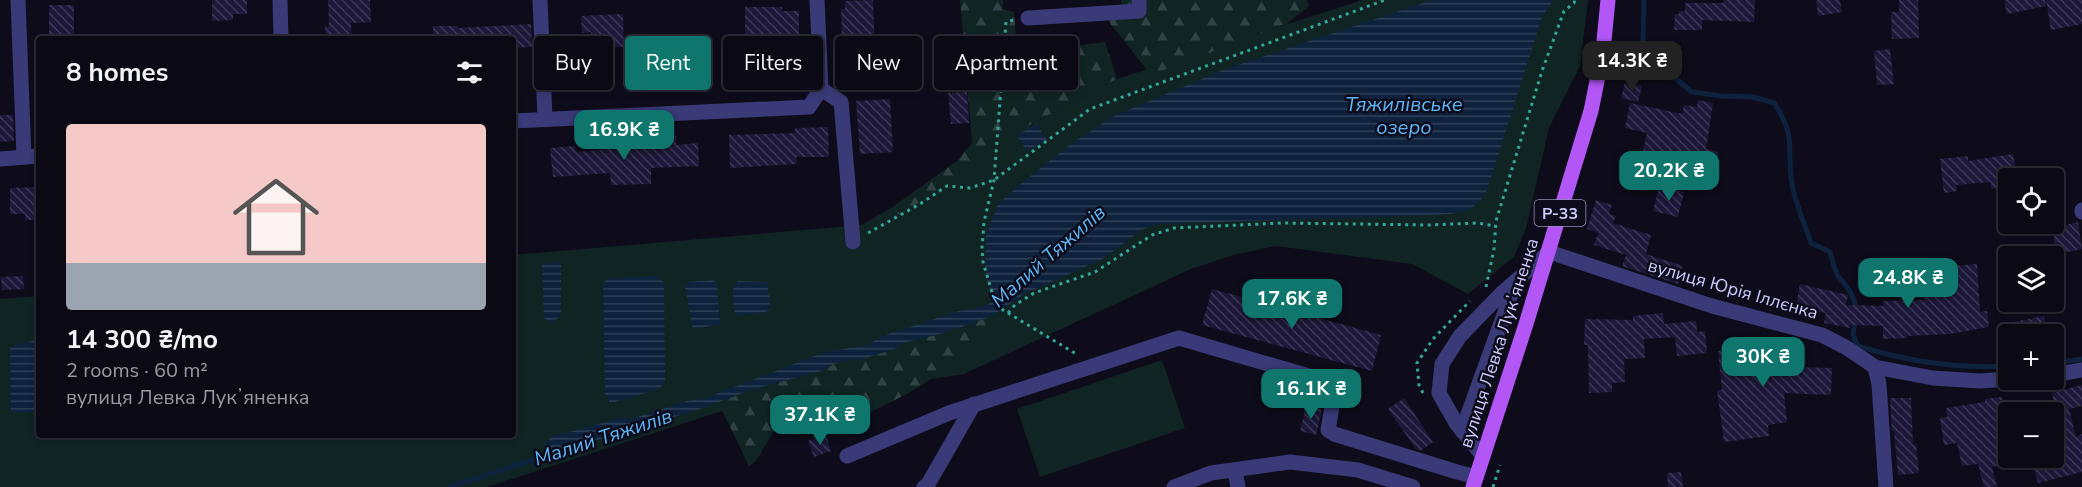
<!DOCTYPE html>
<html lang="en">
<head>
<meta charset="utf-8">
<style>
	body { margin:0; font-family:"Nunito Sans",sans-serif; background:#13121d; color:#f1f3f6; height:100vh; display:flex; flex-direction:column; font-size:22px; white-space:nowrap }
	* { box-sizing:border-box; margin:0 }
	p { font-size:20px; color:#999aa0 }
	.icon { flex:none; width:33px; height:33px; fill:none; stroke:currentColor; stroke-width:2; stroke-linecap:round; stroke-linejoin:round }
	.map { position:relative; flex:1; overflow:hidden }
	.details { position:absolute; left:36px; top:36px; width:480px; height:402px; display:flex; flex-direction:column; background:#0a0914; border-radius:6px; box-shadow:0 3px 9px #0003,0 0 0 2px #2a2a34 }
	.details>* { flex:none }
	.guide { position:absolute; left:534px; top:36px; width:570px; height:54px; display:flex; gap:12px }
	.tools { position:absolute; left:1998px; top:168px; display:grid; gap:12px }
	.tools a { display:grid; place-items:center; width:66px; height:66px; border-radius:6px; background:#0a0914; box-shadow:0 3px 9px #0003,0 0 0 2px #2a2a34; font-size:30px }
	.price { position:absolute; translate:-50% -51px; padding:0 14px; border-radius:12px; background:#0f766e; color:#fff; font-size:20px; line-height:39px; filter:drop-shadow(0 2px 3px #0008) }
	.price::after { content:''; position:absolute; left:50%; top:36px; width:18px; height:14px; margin-left:-9px; background:inherit; clip-path:polygon(0 0,100% 0,50% 100%) }
	.price.on { background:#222; color:#fff }
	ul { padding:0; list-style:none }
	li { display:grid; align-content:center; gap:12px; height:318px; padding:0 30px }
	li span { display:grid; place-items:center; height:186px; border-radius:6px; color:#555 }
	li>.icon { margin-inline-start:auto }
	span .icon { width:108px; height:108px; fill:#fffc; stroke-width:1 }
	li b { font-size:26px }
	h2 { display:flex; justify-content:space-between; align-items:center; height:72px; padding:0 30px; font-size:26px }
	.tag { padding:0 21px; border-radius:6px; background:#0a0914; box-shadow:0 3px 9px #0003,0 0 0 2px #2a2a34; font-size:21px; line-height:54px }
	.tag.on { background:#0f766e; color:#fff }
	.map>svg:first-child { display:block }
</style>
</head>
<body>
<div class="map">
<svg width="2082" height="487" viewBox="0 0 2082 487">
	<defs>
		<pattern id="forest-firs" width="22" height="20" patternUnits="userSpaceOnUse" patternTransform="scale(1.5)"><rect width="22" height="20" fill="#0f2423"/><path d="M5 1l3.5 6h-7zM16 11l3.5 6h-7z" fill="#314244"/></pattern>
		<pattern id="water-rules" width="6" height="5" patternUnits="userSpaceOnUse" patternTransform="scale(1.5)"><rect width="6" height="5" fill="#0e223d"/><path d="M0 2.5h6" fill="none" stroke="#30415a"/></pattern>
		<pattern id="building-back-hatch" width="6" height="6" patternUnits="userSpaceOnUse" patternTransform="scale(1.5)"><rect width="6" height="6" fill="#1e193b"/><path d="M-1 5l2 2M0 0l6 6M5-1l2 2" fill="none" stroke="#3e3958"/></pattern>
	</defs>
	<rect width="100%" height="100%" fill="#0e0c1b"/>
	<g fill="#0f2423">
		<path d="M1362,0H1588L1580,66L1549,128L1526,228L1514,257L1468,294L1412,264L1276,246L1233,255L1191,269L964,374L722,411L487,487H0V299L39,296V435H513V255L862,225L1031,124L1117,79Z"/>
		<path d="M1162,360L1185,428L1040,477L1017,409Z"/>
	</g>
	<g fill="url(#forest-firs)">
		<path d="M960,0H1003V9L1014,12L1017,53L1105,42L1117,79L1031,124L901,215L892,212L895,205L957,161L972,143Z"/>
		<path d="M1121,0H1306L1310,5L1288,23L1151,75L1106,18L1121,4Z"/>
		<path d="M984,318L987,330L966,357L907,394L852,421L774,431L756,461L749,466L718,402L757,388L821,371L834,364L853,359L860,360L897,348L903,343L944,333Z"/>
	</g>
	<g fill="url(#water-rules)">
		<path d="M1432,0H1553L1542,17L1488,187C1477,213 1461,213 1435,215L1157,224L1141,230L1103,259L1026,293L992,316L944,333L903,343L897,348L860,360L853,359L834,364L821,371L757,388L694,411L632,429L549,456L547,455L545,445L551,437L624,417L631,419L687,401L706,398L825,352L867,345L885,335L959,311L983,307L993,301L985,273L986,236L998,204L1024,181L1071,144L1114,116L1223,70Z"/>
		<path d="M1037,124L1047,140L1026,151L1017,135Z"/>
		<path d="M561,261V316L552,322L544,319L542,264Z"/>
		<path d="M657,276L664,283L665,381L659,389L610,403L605,393L603,284L607,278Z"/>
		<path d="M714,280L717,285L720,324L693,329L685,287L689,282Z"/>
		<path d="M738,281L767,282L771,309L766,312L737,316L734,311L733,288Z"/>
		<path d="M39,339V412L11,413L10,347Z"/>
	</g>
	<g fill="none" stroke-linecap="round" stroke-linejoin="round">
		<g stroke="#0e223d" stroke-width="5">
			<path d="M1644,0L1643,43L1658,64L1692,92L1721,96L1753,97L1774,103C1799,139 1785,153 1793,189C1797,207 1805,225 1811,243L1830,252C1832,259 1834,269 1838,276C1847,287 1855,295 1856,311"/>
			<path d="M1855,320L1853,335L1858,346C1906,361 1959,369 2008,366"/>
			<path d="M2054,363L2082,359"/>
			<path d="M450,487L551,454"/>
		</g>
	</g>
	<g fill="url(#building-back-hatch)">
		<path d="M212,0H247V14H233V20L212,21Z"/>
		<path d="M328,0H370L371,22L351,23L352,39H326L325,27L329,26Z"/>
		<path d="M873,0L875,49H878L879,74L847,76L846,60H843L841,9H845V1Z"/>
		<path d="M1724,0H1755L1754,22L1702,20V30H1674L1675,14H1679V11H1685V3H1723Z"/>
		<path d="M1816,0H1840L1842,12L1818,16Z"/>
		<path d="M1899,0H1918L1919,38L1892,39L1891,12H1899Z"/>
		<path d="M2004,0H2045L2046,6L2007,14Z"/>
		<path d="M2046,0H2082V24L2051,30Z"/>
		<rect x="49" y="5" width="25" height="34"/>
		<path d="M745,7H782V11H799V34L745,35Z"/>
		<path d="M623,14L624,47L592,48L591,32L582,33L581,16Z"/>
		<path d="M531,24L532,47L513,48V39H433V26H458V28Z"/>
		<path d="M951,41L954,71L940,72L937,43Z"/>
		<path d="M1890,49L1894,84L1877,85L1874,51Z"/>
		<path d="M673,57L675,83L643,85L641,59Z"/>
		<path d="M574,62H602L601,84H574Z"/>
		<path d="M1625,82L1642,86L1638,102L1621,98Z"/>
		<path d="M967,92L969,123L951,124L948,93Z"/>
		<path d="M890,99L893,152L860,154L856,101Z"/>
		<path d="M1698,100L1713,103L1706,149L1718,152L1715,165L1670,155L1666,176L1639,170L1647,133L1625,128L1630,103L1682,114L1684,105L1697,107Z"/>
		<path d="M0,115H13L14,141L0,142Z"/>
		<path d="M828,127L829,157H796L797,164L730,168L729,135L795,133V128Z"/>
		<path d="M676,136V145L698,143L699,166L651,168V184L611,185L610,173L553,177L550,148L575,146L576,152L610,149V146H662V137Z"/>
		<path d="M2013,154L2017,178H2008V186L1992,189L1990,182L1956,185L1957,191L1944,193L1940,159L1968,156V161Z"/>
		<path d="M1659,186L1684,192L1678,217L1653,211Z"/>
		<path d="M39,187V220H25V214H10V188Z"/>
		<path d="M1596,200L1612,205L1609,214L1616,216L1613,223L1651,235L1646,254L1683,266L1678,284L1622,266L1626,255L1594,245L1598,233L1587,229Z"/>
		<path d="M2078,222L2082,249L2054,255V228Z"/>
		<path d="M1977,264L1980,312L1987,311L1989,327L1949,334L1907,336V338L1883,339V326L1850,325V328L1824,323L1826,313L1796,307L1800,284L1848,295L1846,305L1883,306V301L1924,300V295L1950,293L1949,266Z"/>
		<path d="M23,276L24,289L2,290L1,277Z"/>
		<path d="M1212,289L1381,335L1372,371L1202,325Z"/>
		<path d="M1663,313L1664,324L1696,321L1697,332L1705,331L1707,353L1677,356L1675,337L1644,339L1645,358L1624,359L1625,382L1612,383V392L1589,393L1588,345H1584L1585,319L1633,320V316Z"/>
		<path d="M2044,316L2048,334H2015L2013,322Z"/>
		<path d="M1791,343L1793,367L1832,368L1831,395L1784,393L1787,422L1768,425L1769,436L1724,442L1717,390H1722L1718,351Z"/>
		<path d="M2082,385V406L2069,409L2076,437L2082,434V472L2038,483L2031,458H2054V405H2055L2052,393Z"/>
		<path d="M2002,397L2003,405H2008V456L1999,458L2001,465L1992,467L1997,487H1984L1978,464L1962,466L1957,443L1944,445L1940,418L1947,417L1946,408L1985,402V399Z"/>
		<path d="M1404,398L1433,442L1420,451L1416,449L1388,409Z"/>
		<path d="M1890,398H1911L1913,444H1916L1919,473L1898,475L1894,431H1892Z"/>
		<path d="M1306,406L1322,409L1316,435L1300,431Z"/>
		<path d="M826,435L831,451L814,457L808,441Z"/>
		<path d="M1681,472L1683,487H1668L1667,473Z"/>
	</g>
	<g fill="none" stroke-linecap="round" stroke-linejoin="round">
		<g stroke="#33a699" stroke-width="3" stroke-dasharray="3 4.5" stroke-linecap="butt">
			<path d="M1013,20L1006,22L994,180L984,222L982,248L983,262L994,299L1003,310L1078,355"/>
			<path d="M868,233L920,204L947,186L970,188L994,180L1090,109L1385,0"/>
			<path d="M1486,287L1494,249L1496,221L1542,71L1564,11L1574,3L1575,0"/>
			<path d="M1008,313L1015,305L1034,293L1095,272L1152,235L1174,228L1283,223L1428,225L1478,223L1495,226"/>
			<path d="M1423,393L1419,385L1417,363L1433,339L1470,301"/>
			<path d="M1493,487L1500,465"/>
		</g>
		<g stroke="#393a77" stroke-width="15">
			<path d="M18,0L24,157"/>
			<path d="M280,0L281,39"/>
			<path d="M540,0L545,118"/>
			<path d="M1028,18L1139,11V0"/>
			<path d="M821,89L841,102L853,242"/>
			<path d="M513,121L809,107L821,89L817,0"/>
			<path d="M0,159L39,156"/>
			<path d="M2082,210V212"/>
			<path d="M1875,367L1879,384L1886,487"/>
			<path d="M2054,375L2082,370"/>
			<path d="M1462,431L1515,284"/>
			<path d="M847,456L949,413L1179,338L1336,384L1328,430L1334,434L1457,472L1476,477"/>
			<path d="M1483,456L1456,423L1439,393L1442,364L1460,336L1502,293L1549,252L1712,306L1822,335L1847,348L1875,367L1933,378L1980,381L2008,379"/>
			<path d="M1235,470L1238,487"/>
			<path d="M924,487L927,486L974,404"/>
			<path d="M1174,487L1211,473L1290,462L1358,470L1413,487"/>
		</g>
		<path stroke="#b256f6" stroke-width="15" d="M1473,487L1526,324L1591,111L1603,51L1608,0"/>
	</g>
	<g text-anchor="middle" stroke-width="5" stroke-linejoin="round" paint-order="stroke">
		<rect fill="#0e0c1b" stroke="#9390b8" stroke-width="1.5" x="1534.5" y="200" width="51" height="26" rx="4.5"/>
		<g font-size="16" font-weight="bold" fill="#ccc9fc">
			<text x="1560" y="219">Р-33</text>
		</g>
		<g font-size="18" fill="#ccc9fc" stroke="#0e0c1b">
			<text transform="translate(1733 289) rotate(16)" y="6">вулиця Юрія Іллєнка</text>
			<text transform="translate(1499 343) rotate(-72)" y="6">вулиця Левка Лукʼяненка</text>
		</g>
		<g font-size="20" font-style="italic" fill="#5cb6f6" stroke="#0e0c1b">
			<text x="1404" y="111">Тяжилівське<tspan x="1404" dy="23">озеро</tspan></text>
			<text transform="translate(1048 256) rotate(-41)" y="7">Малий Тяжилів</text>
			<text transform="translate(603 437) rotate(-18)" y="7">Малий Тяжилів</text>
		</g>
	</g>
</svg>
<div class="tools">
<a><svg class="icon" aria-label="locate" viewBox="0 0 24 24"><circle cx="12" cy="12" r="6"/><path d="M12 2v4M12 18v4M2 12h4M18 12h4"/></svg></a>
<a><svg class="icon" aria-label="layers" viewBox="0 0 24 24"><path d="M12 4l9 5-9 5-9-5zM3 14l9 5 9-5"/></svg></a>
<a>+</a>
<a>−</a>
</div>
<b class="price on" style="left:1632px;top:92px">14.3K ₴</b>
<b class="price" style="left:624px;top:161px">16.9K ₴</b>
<b class="price" style="left:1669px;top:202px">20.2K ₴</b>
<b class="price" style="left:1908px;top:309px">24.8K ₴</b>
<b class="price" style="left:1292px;top:330px">17.6K ₴</b>
<b class="price" style="left:1763px;top:388px">30K ₴</b>
<b class="price" style="left:1311px;top:420px">16.1K ₴</b>
<b class="price" style="left:820px;top:446px">37.1K ₴</b>
<div class="guide">
<a class="tag">Buy</a>
<a class="tag on">Rent</a>
<a class="tag">Filters</a>
<a class="tag">New</a>
<a class="tag">Apartment</a>
</div>
<section class="details">
<h2>8 homes<svg class="icon" aria-label="filters" viewBox="0 0 24 24"><path d="M4 7h16M4 17h16"/><circle cx="9" cy="7" r="2"/><circle cx="15" cy="17" r="2"/></svg></h2>
<ul>
<li><span style="background:linear-gradient(#f6c9c9 75%,#9aa5b1 0)"><svg class="icon" aria-label="home" viewBox="0 0 24 24"><path d="M3 11l9-7 9 7M6 9v11h12V9"/></svg></span><div><b>14 300 ₴/mo</b><p>2 rooms · 60 m²</p><p>вулиця Левка Лукʼяненка</p></div></li>
</ul>
</section>
</div>
</body>
</html>
